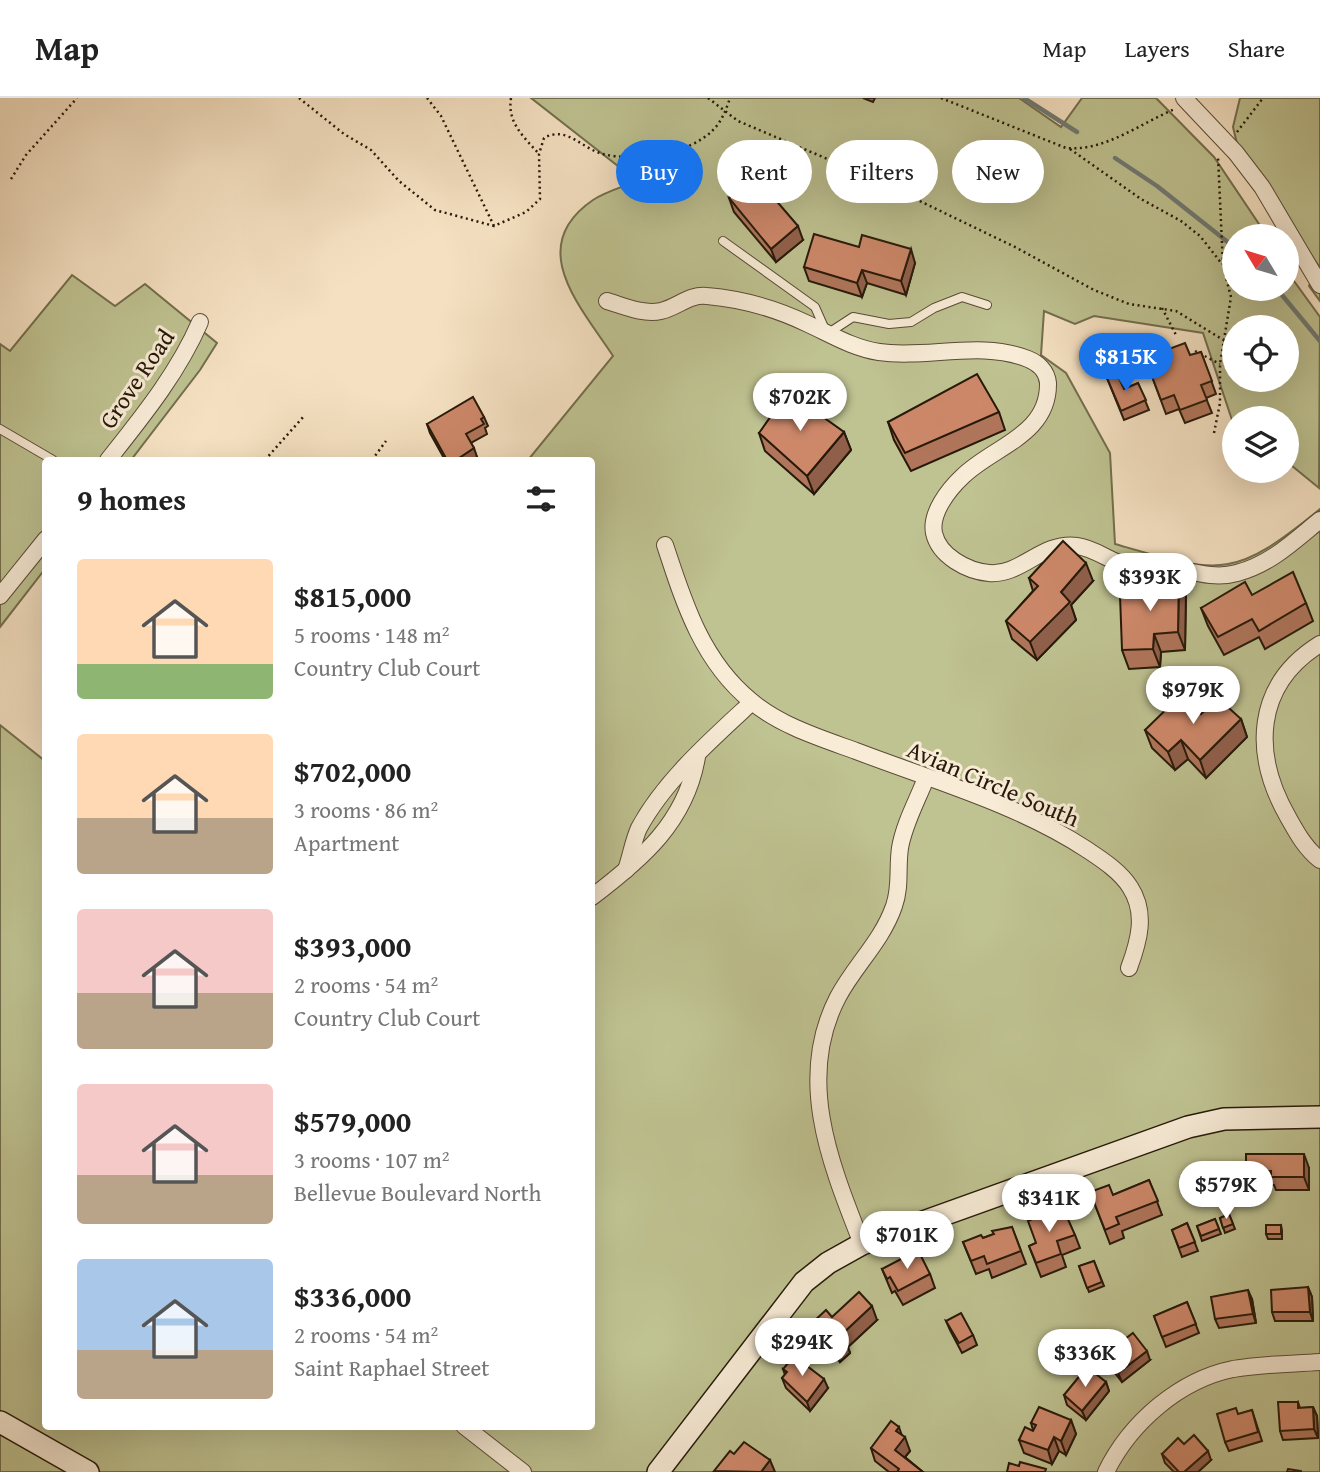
<!DOCTYPE html>
<html lang="en">
<head>
<meta charset="utf-8">
<style>
	body { margin:0; font-family:"Gentium Book Plus",serif; background:#f6f6f6; color:#222; height:100vh; display:flex; flex-direction:column; font-size:26px; white-space:nowrap }
	* { box-sizing:border-box; margin:0 }
	p { font-size:23px; color:#767676 }
	.icon { flex:none; width:38px; height:38px; fill:none; stroke:currentColor; stroke-width:2; stroke-linecap:round; stroke-linejoin:round }
	.map { position:relative; flex:1; overflow:hidden }
	.details { position:absolute; left:42px; top:359px; width:553px; height:973px; display:flex; flex-direction:column; background:#fff; border-radius:7px; box-shadow:0 7px 28px #0002 }
	.details>* { flex:none }
	.hud { position:absolute; left:616px; top:42px; width:598px; height:63px; display:flex; gap:14px }
	.needle { width:46px; rotate:308deg }
	.fabs { position:absolute; left:1222px; top:126px; display:grid; gap:14px }
	.fabs a { display:grid; place-items:center; width:77px; height:77px; border-radius:50%; background:#fff; box-shadow:0 7px 28px #0002; font-size:35px }
	.price { position:absolute; translate:-50% -60px; padding:0 16px; border-radius:24px; background:#fff; color:#222; font-size:23px; line-height:46px; filter:drop-shadow(0 2px 4px #0008) }
	.price::after { content:''; position:absolute; left:50%; top:42px; width:21px; height:16px; margin-left:-10px; background:inherit; clip-path:polygon(0 0,100% 0,50% 100%) }
	.price.current { background:#1a73e8; color:#fff }
	ul { padding:0; list-style:none }
	li { display:flex; align-items:center; gap:21px; height:175px; padding:0 35px }
	li span { display:grid; place-items:center; flex:none; width:196px; height:140px; border-radius:7px; color:#555 }
	li>.icon { margin-inline-start:auto }
	span .icon { width:84px; height:84px; fill:#fffc; stroke-width:1 }
	li b { font-size:30px }
	h2 { display:flex; justify-content:space-between; align-items:center; height:84px; padding:0 35px; font-size:30px }
	.pill { padding:0 24px; border-radius:32px; background:#fff; box-shadow:0 7px 28px #0002; font-size:24px; line-height:63px }
	.pill.current { background:#1a73e8; color:#fff }
	header { display:flex; align-items:center; gap:42px; box-sizing:border-box; height:98px; padding:0 35px; background:#fff; border-bottom:2px solid #e0e0e0 }
	header strong { font-size:33px }
	nav { display:flex; gap:38px; margin-inline-start:auto; font-size:24px }
	.map>svg:first-child { display:block }
</style>
</head>
<body>
<header>
<strong>Map</strong>
<nav><a>Map</a><a>Layers</a><a>Share</a></nav>
</header>
<div class="map">
<svg width="1320" height="1374" viewBox="0 0 1320 1374">
	<rect width="100%" height="100%" fill="#f5e1c2"/>
	<filter id="stains"><feTurbulence type="fractalNoise" baseFrequency=".00286" numOctaves="4"/><feColorMatrix values="0 0 0 0 .2 0 0 0 0 .09 0 0 0 0 .02 0 0 0 .5 -.17"/></filter>
	<radialGradient id="worn" r=".72"><stop offset=".6" stop-color="#630" stop-opacity="0"/><stop offset="1" stop-color="#630" stop-opacity=".3"/></radialGradient>
	<g fill="#bfc291" stroke="#726e4d" stroke-width="2" fill-rule="evenodd">
		<path d="M531,0H1019L1061,29L1082,0H1156L1214,59L1267,138H1234V191H1286V172L1320,219L1319,390L1286,363V320H1234V328L1203,235L1094,218L1075,226L1044,213L1041,257L1066,275L1110,355L1115,446C1220,476 1232,483 1320,411V1374H0V627L45,663L46,1328H592V362H528L613,258C581,209 524,149 593,102C607,93 623,89 637,83ZM1234,229H1286V282H1234Z"/>
		<path d="M1240,0H1320V203L1309,188L1318,167L1239,54L1233,29Z"/>
		<path d="M72,177L115,208L145,186L217,245L200,272L131,362H46L45,471L0,529V246L10,253Z"/>
	</g>
	<path fill="#9fbbbb" stroke="#6f7a74" stroke-width="2" d="M1106,238L1126,247L1131,260L1127,269L1122,271L1112,262L1095,256V243Z"/>
	<g fill="none" stroke-linecap="round" stroke-linejoin="round">
		<g stroke="#6f7a74" stroke-width="4.5">
			<path d="M1024,0L1077,34"/>
			<path d="M1115,60L1157,88L1234,149"/>
			<path d="M1277,191L1320,243"/>
		</g>
		<g stroke="#5a4b37" stroke-width="10">
			<g id="service">
				<path d="M723,143L815,209L827,236L853,219L889,226L911,224L934,210L962,199L987,207"/>
				<path d="M0,331L53,362"/>
			</g>
		</g>
		<g stroke="#5a4b37" stroke-width="18">
			<g id="minor">
				<path d="M1184,0L1236,55L1262,89L1320,187"/>
				<path d="M607,203C624,208 643,217 661,213C678,209 689,196 707,198C742,201 777,211 808,226C832,237 853,250 879,254C927,261 981,242 1028,261C1038,265 1047,273 1048,285C1049,337 994,348 963,378C949,391 930,415 934,435C939,458 967,473 989,475C1021,478 1042,443 1077,448C1095,450 1110,464 1128,468C1136,470 1147,467 1155,467C1183,469 1209,483 1237,475C1271,466 1294,443 1320,422"/>
				<path d="M108,362C142,319 178,275 200,224"/>
				<path d="M665,447C684,505 702,563 751,603C781,628 820,640 856,653C932,682 1017,706 1086,751C1101,761 1120,773 1130,789C1147,815 1139,843 1129,870"/>
				<path d="M0,498L46,441"/>
				<path d="M1320,546C1254,587 1252,656 1288,719C1297,735 1305,750 1320,762"/>
				<path d="M626,772C631,758 633,743 639,730C665,682 712,641 752,604"/>
				<path d="M592,799C642,761 686,724 697,659"/>
				<path d="M862,1146C831,1067 795,981 838,899C855,867 882,843 894,808C901,789 897,770 900,750C904,726 917,703 926,680"/>
				<path d="M464,1328L523,1374"/>
				<path d="M1106,1374C1130,1325 1179,1282 1233,1271C1261,1266 1291,1266 1320,1264"/>
			</g>
		</g>
		<g stroke="#261909" stroke-width="24">
			<g id="secondary">
				<path d="M0,1324L88,1374"/>
				<path d="M658,1374L804,1184L828,1165L862,1146L1188,1029L1224,1021L1320,1019"/>
			</g>
		</g>
		<g stroke="#261909" stroke-width="2.5" stroke-dasharray="2 3.5" stroke-linecap="butt">
			<path d="M299,0L344,36L371,52L399,83L435,112L494,128L526,114L540,101L539,56L544,40C567,27 582,51 603,56C634,64 689,56 712,33C721,25 726,12 730,0"/>
			<path d="M427,0L441,18L494,128"/>
			<path d="M511,0C507,25 524,39 539,56"/>
			<path d="M708,0L738,23L870,79L1015,149L1094,192L1129,206L1176,213L1225,243"/>
			<path d="M941,0L1066,50C1104,54 1141,25 1175,11"/>
			<path d="M1237,34L1263,0"/>
			<path d="M1070,51L1141,101L1181,123L1200,138L1222,166"/>
			<path d="M11,81L26,57L77,0"/>
			<path d="M1162,210L1176,237"/>
			<path d="M1195,253L1220,266"/>
			<path d="M1214,335L1220,305V266L1231,199L1223,168L1218,58"/>
			<path d="M265,362L304,318"/>
			<path d="M372,362L386,343"/>
		</g>
		<use href="#service" stroke="#f8ecd7" stroke-width="8"/>
		<use href="#minor" stroke="#f8ecd7" stroke-width="16"/>
		<use href="#secondary" stroke="#f8ecd7" stroke-width="21"/>
	</g>
	<g fill="#b0755b" stroke="#261909" stroke-width="2">
		<path d="M863,0H875L873,4Z"/>
		<path d="M729,100L803,142L776,164L734,114Z"/>
		<path d="M859,149L915,165L906,197L867,185L862,199L809,183L804,169Z"/>
		<path d="M1201,254L1216,296L1206,300L1212,315L1185,325L1179,311L1166,316L1150,273Z"/>
		<path d="M1107,280L1124,291L1138,285L1149,312L1124,322Z"/>
		<path d="M999,314L1005,332L911,373L894,342L888,324Z"/>
		<path d="M484,319L488,328L485,330L487,336L471,345L477,359L472,362H445L430,335L427,326Z"/>
		<path d="M844,334L851,352L814,396L765,353L759,335Z"/>
		<path d="M1179,476L1186,494L1185,552L1161,554L1160,569L1129,571L1122,552L1149,499Z"/>
		<path d="M1029,480L1093,483L1071,507L1076,522L1037,562L1012,541L1006,523L1033,493Z"/>
		<path d="M1252,497L1306,505L1313,523L1265,551L1259,539L1224,557L1208,528L1201,510Z"/>
		<path d="M1201,616L1241,621L1247,639L1206,680L1188,661L1175,672L1152,650L1145,632Z"/>
		<path d="M1309,1070V1092H1276L1274,1087H1251L1246,1073Z"/>
		<path d="M1149,1082L1162,1117L1122,1133L1124,1140L1110,1146L1090,1094L1113,1097Z"/>
		<path d="M1046,1116L1075,1137L1080,1150L1062,1157L1066,1169L1041,1179L1029,1148L1036,1145Z"/>
		<path d="M1229,1116L1235,1131L1225,1135L1220,1120Z"/>
		<path d="M1215,1121L1221,1136L1202,1143L1197,1128Z"/>
		<path d="M1187,1125L1198,1153L1182,1159L1172,1132Z"/>
		<path d="M1281,1127L1282,1132V1141H1268L1266,1136Z"/>
		<path d="M1012,1129L1026,1166L992,1180L989,1171L976,1176L963,1144L983,1140Z"/>
		<path d="M1094,1163L1104,1188L1089,1194L1079,1168Z"/>
		<path d="M882,1171L930,1176L935,1190L903,1207L895,1193L892,1195Z"/>
		<path d="M1308,1189L1312,1199L1313,1223H1275L1272,1214Z"/>
		<path d="M1252,1201L1256,1225L1219,1230L1215,1221Z"/>
		<path d="M1187,1204L1199,1235L1166,1249L1154,1218Z"/>
		<path d="M832,1219L877,1222L848,1249L850,1255L840,1264L832,1255L829,1258L816,1240L811,1226Z"/>
		<path d="M946,1223L973,1237L977,1247L962,1255L950,1232Z"/>
		<path d="M1104,1257L1150,1262L1122,1284L1108,1266Z"/>
		<path d="M783,1271L828,1290L810,1313L786,1290L782,1280L785,1277Z"/>
		<path d="M1106,1284L1109,1293L1086,1322L1067,1307L1064,1297Z"/>
		<path d="M1298,1304L1300,1310L1313,1309L1317,1318L1318,1340L1283,1342L1280,1333Z"/>
		<path d="M1252,1312L1262,1343L1229,1353L1225,1344L1239,1316Z"/>
		<path d="M1071,1322L1076,1336L1066,1357L1059,1353L1052,1366L1024,1355L1019,1342L1033,1333V1332L1031,1325Z"/>
		<path d="M902,1337L910,1353L905,1359L923,1374H889L875,1363L871,1350Z"/>
		<path d="M1162,1356L1211,1362L1198,1374H1174L1165,1365Z"/>
	</g>
	<g fill="#905f4a" stroke="#261909" stroke-width="2">
		<path d="M798,128L803,142L776,164L771,151Z"/>
		<path d="M911,151L915,165L906,197L901,183Z"/>
		<path d="M862,172L867,185L862,199L857,185Z"/>
		<path d="M844,334L851,352L814,396L807,378Z"/>
		<path d="M474,350L477,359L472,362H456Z"/>
		<path d="M1086,465L1093,483L1071,507L1076,522L1037,562L1030,544L1061,494Z"/>
		<path d="M1179,476L1186,494L1185,552L1178,534Z"/>
		<path d="M1154,536L1161,554L1160,569L1153,551Z"/>
		<path d="M1241,621L1247,639L1206,680L1200,662Z"/>
		<path d="M1181,642L1188,661L1175,672L1168,654Z"/>
		<path d="M1304,1056L1309,1070V1092L1304,1079Z"/>
		<path d="M1308,1189L1312,1199L1313,1223L1310,1214Z"/>
		<path d="M1248,1192L1252,1201L1256,1225L1253,1216Z"/>
		<path d="M872,1208L877,1222L848,1249L850,1255L840,1264L835,1250L841,1237Z"/>
		<path d="M827,1241L832,1255L829,1258L824,1244Z"/>
		<path d="M1147,1253L1150,1262L1122,1284L1118,1275Z"/>
		<path d="M824,1281L828,1290L810,1313L807,1304Z"/>
		<path d="M1106,1284L1109,1293L1086,1322L1082,1313Z"/>
		<path d="M1313,1309L1317,1318L1318,1340L1314,1331Z"/>
		<path d="M1071,1322L1076,1336L1066,1357L1061,1343Z"/>
		<path d="M899,1329L903,1341L905,1339L910,1353L900,1365L895,1352L896,1333Z"/>
		<path d="M1054,1339L1059,1353L1052,1366L1048,1352Z"/>
		<path d="M1208,1353L1211,1362L1198,1374H1184Z"/>
		<path d="M770,1362L775,1374H761Z"/>
	</g>
	<g fill="#cd886a" stroke="#261909" stroke-width="2">
		<path d="M755,78L798,128L771,151L729,100Z"/>
		<path d="M814,136L859,149L862,137L911,151L901,183L862,172L857,185L804,169Z"/>
		<path d="M1185,245L1190,257L1201,254L1212,283L1201,287L1207,302L1180,312L1174,297L1161,302L1150,273L1163,268L1158,255Z"/>
		<path d="M977,276L999,314L905,355L888,324Z"/>
		<path d="M1117,276L1124,291L1138,285L1146,302L1121,313L1107,280Z"/>
		<path d="M788,294L844,334L807,378L759,335Z"/>
		<path d="M473,299L484,319L481,321L484,326L466,336L474,350L456,362H447L427,326Z"/>
		<path d="M1063,443L1086,465L1061,494L1070,504L1030,544L1006,523L1038,488L1029,480Z"/>
		<path d="M1293,474L1306,505L1259,533L1252,521L1218,539L1201,510L1245,484L1252,497Z"/>
		<path d="M1179,476L1178,534L1154,536L1153,551L1122,552L1120,497L1149,499L1148,478Z"/>
		<path d="M1183,595L1201,616L1218,600L1241,621L1200,662L1181,642L1168,654L1145,632Z"/>
		<path d="M1246,1056H1304V1079H1271V1073H1246Z"/>
		<path d="M1149,1082L1158,1103L1116,1119L1119,1126L1105,1132L1090,1094L1109,1087L1113,1097Z"/>
		<path d="M1063,1110L1075,1137L1057,1143L1061,1156L1036,1165L1029,1148L1036,1145L1028,1123L1037,1119L1036,1116L1045,1113L1046,1116Z"/>
		<path d="M1229,1116L1233,1126L1223,1130L1220,1120Z"/>
		<path d="M1215,1121L1219,1131L1201,1138L1197,1128Z"/>
		<path d="M1187,1125L1195,1144L1179,1150L1172,1132Z"/>
		<rect x="1266" y="1127" width="15" height="9"/>
		<path d="M1012,1129L1021,1153L987,1166L984,1158L971,1163L963,1144L981,1137L983,1140L994,1136L992,1133Z"/>
		<path d="M918,1152L930,1176L898,1193L890,1179L887,1181L882,1171Z"/>
		<path d="M1094,1163L1102,1184L1087,1190L1079,1168Z"/>
		<path d="M1308,1189L1310,1214H1272L1271,1192Z"/>
		<path d="M1248,1192L1253,1216L1215,1221L1211,1199Z"/>
		<path d="M859,1194L872,1208L841,1237L845,1241L835,1250L827,1241L824,1244L811,1226L826,1212L832,1219Z"/>
		<path d="M1187,1204L1196,1226L1162,1239L1154,1218Z"/>
		<path d="M961,1215L973,1237L959,1245L946,1223Z"/>
		<path d="M1133,1235L1147,1253L1118,1275L1104,1257Z"/>
		<path d="M794,1258L824,1281L807,1304L782,1280L787,1274L783,1271Z"/>
		<path d="M1087,1269L1106,1284L1082,1313L1064,1297Z"/>
		<path d="M1278,1304H1298V1310L1313,1309L1314,1331L1280,1333Z"/>
		<path d="M1039,1309L1071,1322L1061,1343L1054,1339L1048,1352L1019,1342L1025,1329L1033,1333L1036,1327L1031,1325Z"/>
		<path d="M1236,1310L1238,1316L1252,1312L1258,1334L1225,1344L1217,1316Z"/>
		<path d="M891,1323L899,1329L896,1333L905,1339L895,1352L923,1374H897L899,1371L871,1350Z"/>
		<path d="M1194,1337L1208,1353L1184,1374H1179L1162,1356L1178,1340L1184,1346Z"/>
		<path d="M744,1344L770,1362L761,1374L714,1373L730,1353L734,1356Z"/>
		<path d="M1020,1364L1046,1371L1045,1374H1007L1009,1365L1019,1368Z"/>
		<path d="M1288,1371L1301,1373V1374H1287Z"/>
	</g>
	<g text-anchor="middle" stroke-width="6" stroke-linejoin="round" paint-order="stroke">
		<g font-size="24" fill="#261909" stroke="#f8ecd7">
			<text transform="translate(137 281) rotate(-56)" y="8">Grove Road</text>
			<text transform="translate(993 686) rotate(23)" y="8">Avian Circle South</text>
		</g>
	</g>
	<rect width="100%" height="100%" filter="url(#stains)"/>
	<rect width="100%" height="100%" fill="url(#worn)"/>
</svg>
<div class="fabs">
<a><svg class="needle" viewBox="-14 -14 28 28"><path d="M0-13l5 13h-10z" fill="#e53935"/><path d="M0 13l5-13h-10z" fill="#767676"/></svg></a>
<a><svg class="icon" aria-label="locate" viewBox="0 0 24 24"><circle cx="12" cy="12" r="6"/><path d="M12 2v4M12 18v4M2 12h4M18 12h4"/></svg></a>
<a><svg class="icon" aria-label="layers" viewBox="0 0 24 24"><path d="M12 4l9 5-9 5-9-5zM3 14l9 5 9-5"/></svg></a>
</div>
<b class="price current" style="left:1126px;top:295px">$815K</b>
<b class="price" style="left:800px;top:335px">$702K</b>
<b class="price" style="left:1150px;top:515px">$393K</b>
<b class="price" style="left:1193px;top:628px">$979K</b>
<b class="price" style="left:1226px;top:1123px">$579K</b>
<b class="price" style="left:1049px;top:1136px">$341K</b>
<b class="price" style="left:907px;top:1173px">$701K</b>
<b class="price" style="left:802px;top:1280px">$294K</b>
<b class="price" style="left:1085px;top:1291px">$336K</b>
<div class="hud">
<a class="pill current">Buy</a>
<a class="pill">Rent</a>
<a class="pill">Filters</a>
<a class="pill">New</a>
</div>
<section class="details">
<h2>9 homes<svg class="icon" aria-label="filters" viewBox="0 0 24 24"><path d="M4 7h16M4 17h16"/><circle cx="9" cy="7" r="2"/><circle cx="15" cy="17" r="2"/></svg></h2>
<ul>
<li><span style="background:linear-gradient(#ffd9b3 75%,#8fb573 0)"><svg class="icon" aria-label="home" viewBox="0 0 24 24"><path d="M3 11l9-7 9 7M6 9v11h12V9"/></svg></span><div><b>$815,000</b><p>5 rooms · 148 m²</p><p>Country Club Court</p></div></li>
<li><span style="background:linear-gradient(#ffd9b3 60%,#b9a48a 0)"><svg class="icon" aria-label="home" viewBox="0 0 24 24"><path d="M3 11l9-7 9 7M6 9v11h12V9"/></svg></span><div><b>$702,000</b><p>3 rooms · 86 m²</p><p>Apartment</p></div></li>
<li><span style="background:linear-gradient(#f6c9c9 60%,#b9a48a 0)"><svg class="icon" aria-label="home" viewBox="0 0 24 24"><path d="M3 11l9-7 9 7M6 9v11h12V9"/></svg></span><div><b>$393,000</b><p>2 rooms · 54 m²</p><p>Country Club Court</p></div></li>
<li><span style="background:linear-gradient(#f6c9c9 65%,#b9a48a 0)"><svg class="icon" aria-label="home" viewBox="0 0 24 24"><path d="M3 11l9-7 9 7M6 9v11h12V9"/></svg></span><div><b>$579,000</b><p>3 rooms · 107 m²</p><p>Bellevue Boulevard North</p></div></li>
<li><span style="background:linear-gradient(#a9c7e8 65%,#b9a48a 0)"><svg class="icon" aria-label="home" viewBox="0 0 24 24"><path d="M3 11l9-7 9 7M6 9v11h12V9"/></svg></span><div><b>$336,000</b><p>2 rooms · 54 m²</p><p>Saint Raphael Street</p></div></li>
</ul>
</section>
</div>
</body>
</html>
